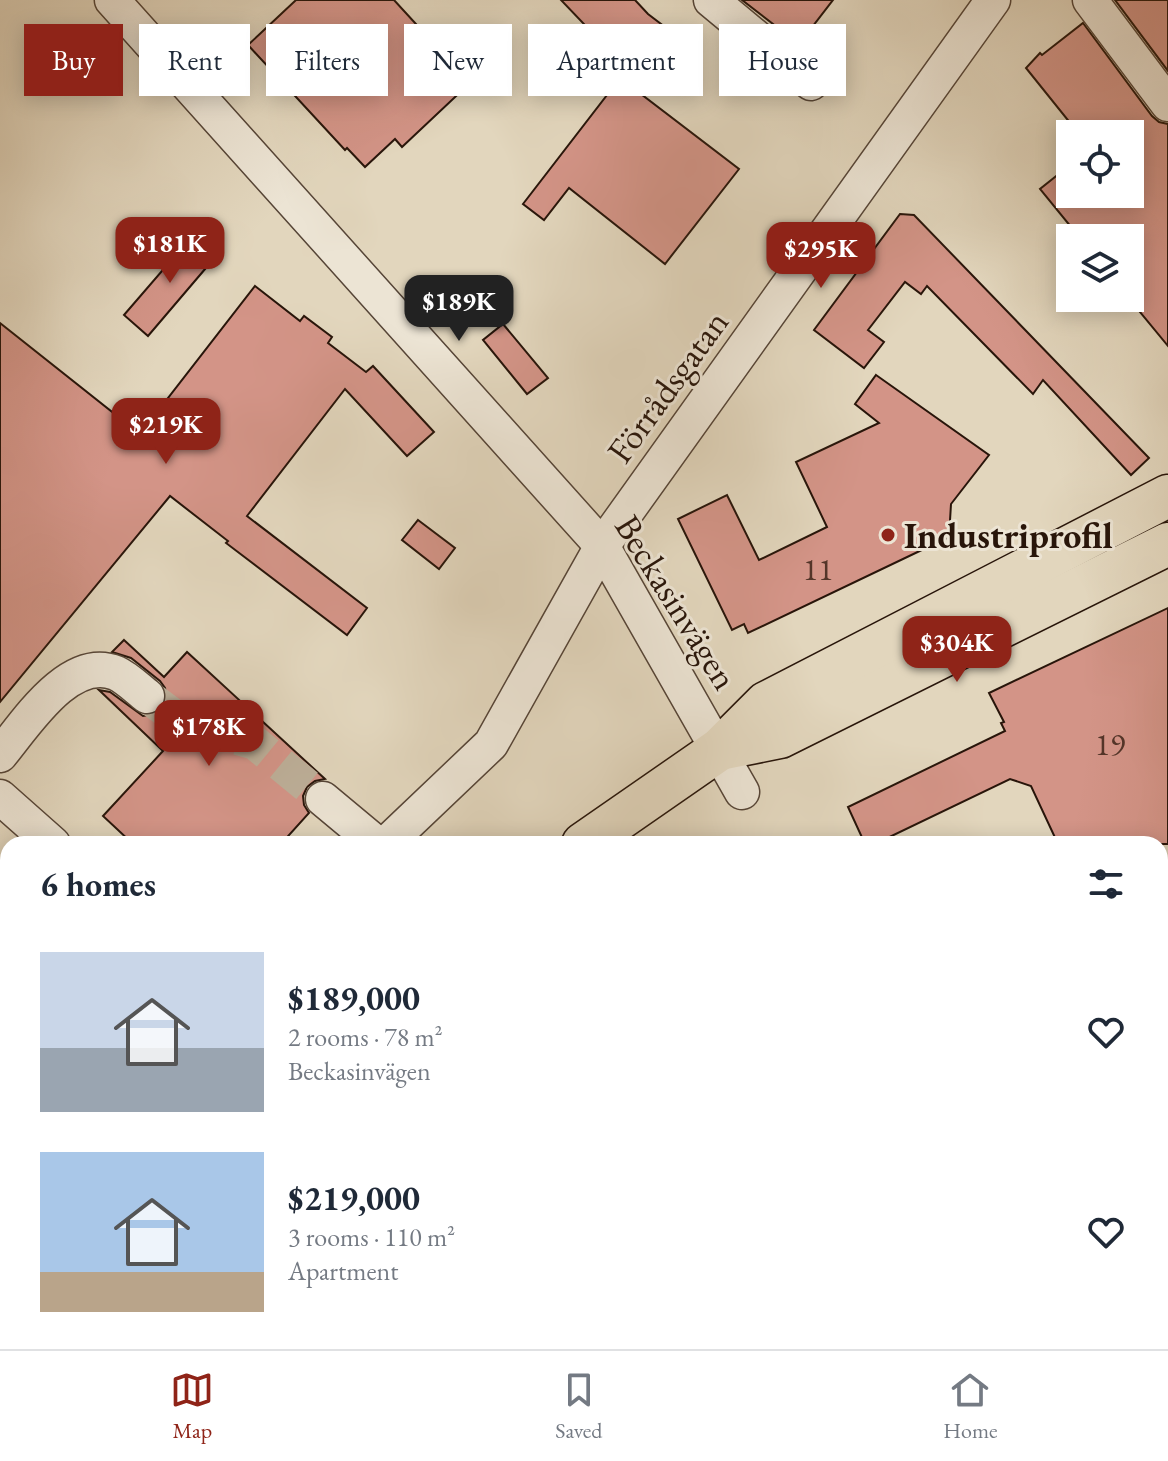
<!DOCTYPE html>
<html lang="en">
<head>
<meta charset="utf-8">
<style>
	body { margin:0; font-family:"EB Garamond",serif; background:#f6f6f7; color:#1f2937; height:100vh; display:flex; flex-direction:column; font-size:30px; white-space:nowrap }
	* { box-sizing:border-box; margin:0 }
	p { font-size:26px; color:#747a83 }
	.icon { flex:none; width:44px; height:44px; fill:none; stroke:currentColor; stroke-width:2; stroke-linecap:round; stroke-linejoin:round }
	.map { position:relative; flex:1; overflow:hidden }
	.drawer { position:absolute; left:0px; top:836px; width:1168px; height:514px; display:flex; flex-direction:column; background:#fff; border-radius:24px 24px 0 0; box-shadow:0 4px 20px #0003 }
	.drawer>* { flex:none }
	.hud { position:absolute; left:24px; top:24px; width:1120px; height:72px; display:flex; gap:16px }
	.tools { position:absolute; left:1056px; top:120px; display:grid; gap:16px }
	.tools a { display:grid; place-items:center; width:88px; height:88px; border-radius:0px; background:#fff; box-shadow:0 4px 20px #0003; font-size:40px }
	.price { position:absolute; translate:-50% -68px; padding:0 18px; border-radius:16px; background:#8f2418; color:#fff; font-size:26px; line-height:52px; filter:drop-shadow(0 2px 4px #0008) }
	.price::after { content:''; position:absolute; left:50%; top:48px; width:24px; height:18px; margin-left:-12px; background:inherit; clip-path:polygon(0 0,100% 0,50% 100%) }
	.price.current { background:#222; color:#fff }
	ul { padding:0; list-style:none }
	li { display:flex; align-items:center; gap:24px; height:200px; padding:0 40px }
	li span { display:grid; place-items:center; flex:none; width:224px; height:160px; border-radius:0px; color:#555 }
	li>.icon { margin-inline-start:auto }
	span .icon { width:96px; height:96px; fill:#fffc; stroke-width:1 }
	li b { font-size:34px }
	h2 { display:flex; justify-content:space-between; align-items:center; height:96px; padding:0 40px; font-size:34px }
	.pill { padding:0 28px; border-radius:0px; background:#fff; box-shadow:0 4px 20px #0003; font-size:28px; line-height:72px }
	.pill.current { background:#8f2418; color:#fff }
	.tab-bar { display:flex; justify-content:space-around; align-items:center; height:112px; border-top:2px solid #e0e1e3; background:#fff; font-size:22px; color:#747a83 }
	.tab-bar a { display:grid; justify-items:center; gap:4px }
	.tab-bar .current { color:#8f2418 }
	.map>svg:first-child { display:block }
</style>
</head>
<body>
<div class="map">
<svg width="1168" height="1349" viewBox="0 0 1168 1349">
	<rect width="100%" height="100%" fill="#e2d6bd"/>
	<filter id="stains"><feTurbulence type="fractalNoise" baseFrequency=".0025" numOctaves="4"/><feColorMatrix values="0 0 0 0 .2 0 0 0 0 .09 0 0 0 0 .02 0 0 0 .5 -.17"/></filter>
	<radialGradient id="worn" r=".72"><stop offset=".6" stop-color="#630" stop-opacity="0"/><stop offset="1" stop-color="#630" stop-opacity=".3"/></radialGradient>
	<g fill="#d39487" stroke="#28150a" stroke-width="2">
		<path d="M296,0H394L470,83L402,147L395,139L365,167L347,148L345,150L248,45Z"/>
		<path d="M561,0H635L648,14L682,40L641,94L739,169L665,264L569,188L544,220L523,204L627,69Z"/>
		<path d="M742,0H833L799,44Z"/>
		<path d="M1115,0H1168V71Z"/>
		<path d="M1083,23L1152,116L1159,122L1168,124V346L1130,300V238H1080L1040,189L1070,165V194H1130V134H1079L1026,68L1040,53L1042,55Z"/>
		<path d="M900,214L914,215L1149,458L1131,475L1043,380L1033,394L927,286L921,294L905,282L868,330L884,342L864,368L814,330Z"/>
		<path d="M193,235L217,255L148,336L124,315Z"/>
		<path d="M255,286L300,321L304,316L332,337L328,343L366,372L373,366L434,432L407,456L345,389L247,516L367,608L347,635L226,543L228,541L170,496L0,702V323L140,434Z"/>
		<path d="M503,324L548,378L527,394L483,340Z"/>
		<path d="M876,375L989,455L951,504L949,537L748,633L744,624L732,630L678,519L727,495L759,560L827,527L796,462L879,423L855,404Z"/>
		<path d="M418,520L455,548L439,569L402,540Z"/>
		<path d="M1168,608V844H1058L1031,786L1010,779L875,844H865L848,807L1005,731L1001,723L1004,722L989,693Z"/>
		<path d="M124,640L164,677L187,652L325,779L315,781L307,787L303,796L304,805L309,813L281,844H133L103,816L163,751L99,690L110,692L143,716L155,714L163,708L167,698L165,688L160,681L131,658L112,652Z"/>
	</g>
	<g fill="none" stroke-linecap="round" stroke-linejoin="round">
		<path stroke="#bdaf99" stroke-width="34" stroke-dasharray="34 17" stroke-linecap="butt" d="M147,696L182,722L255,743L323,799"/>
		<g stroke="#564537" stroke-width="37">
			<g id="minor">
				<path d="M112,0L602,546L742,792"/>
				<path d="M711,0L811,83"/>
				<path d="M1090,0L1168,104"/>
				<path d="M0,755C25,725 69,654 116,673C127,678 138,689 147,696"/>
				<path d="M0,797L53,844"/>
				<path d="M323,799L377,844"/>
				<path d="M386,844L491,744L602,546L993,0"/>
				<path d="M1160,1054L1168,1050"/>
				<path d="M699,1349L708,1342"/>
			</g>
		</g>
		<g stroke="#28150a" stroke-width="45">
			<g id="major">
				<path d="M720,749L780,737L1168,544"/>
				<path d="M583,844L720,749L766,703L1168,496"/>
				<path d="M0,1229L8,1224"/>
			</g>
		</g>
		<use href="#minor" stroke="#ece4d4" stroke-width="34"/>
		<use href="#major" stroke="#e2d6bd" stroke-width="42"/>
	</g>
	<circle fill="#8f2418" stroke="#ece4d4" stroke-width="3" cx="888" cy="535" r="8"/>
	<g text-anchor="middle" stroke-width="6" stroke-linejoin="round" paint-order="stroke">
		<g font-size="32" fill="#533529">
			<text x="818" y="580">11</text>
			<text x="1110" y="755">19</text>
		</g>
		<g font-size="36" fill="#28150a" stroke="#ece4d4">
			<text transform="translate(667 386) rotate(-54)" y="13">Förrådsgatan</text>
			<text transform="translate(677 602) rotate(58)" y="13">Beckasinvägen</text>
		</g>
		<g font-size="36" font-weight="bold" fill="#28150a" stroke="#ece4d4" text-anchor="start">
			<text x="904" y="548">Industriprofil</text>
		</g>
	</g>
	<rect width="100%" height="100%" filter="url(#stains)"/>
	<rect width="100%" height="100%" fill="url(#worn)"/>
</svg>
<div class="tools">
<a><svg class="icon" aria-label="locate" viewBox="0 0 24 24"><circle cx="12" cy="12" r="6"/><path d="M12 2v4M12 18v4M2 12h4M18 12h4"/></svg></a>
<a><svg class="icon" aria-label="layers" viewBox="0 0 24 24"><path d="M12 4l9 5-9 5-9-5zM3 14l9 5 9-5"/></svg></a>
</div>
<b class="price" style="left:170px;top:285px">$181K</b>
<b class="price" style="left:821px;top:290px">$295K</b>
<b class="price current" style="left:459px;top:343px">$189K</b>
<b class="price" style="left:166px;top:466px">$219K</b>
<b class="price" style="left:957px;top:684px">$304K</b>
<b class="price" style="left:209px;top:768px">$178K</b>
<div class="hud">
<a class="pill current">Buy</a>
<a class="pill">Rent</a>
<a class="pill">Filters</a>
<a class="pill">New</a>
<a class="pill">Apartment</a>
<a class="pill">House</a>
</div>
<section class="drawer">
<h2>6 homes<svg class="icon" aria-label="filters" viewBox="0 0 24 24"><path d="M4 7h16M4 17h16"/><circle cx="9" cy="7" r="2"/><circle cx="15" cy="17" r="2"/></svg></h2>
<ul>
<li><span style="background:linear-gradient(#c9d6e8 60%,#9aa5b1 0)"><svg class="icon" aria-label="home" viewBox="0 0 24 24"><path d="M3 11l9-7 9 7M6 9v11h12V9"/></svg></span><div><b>$189,000</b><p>2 rooms · 78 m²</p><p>Beckasinvägen</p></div><svg class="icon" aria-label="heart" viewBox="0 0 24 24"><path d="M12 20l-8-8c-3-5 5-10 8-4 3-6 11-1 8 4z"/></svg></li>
<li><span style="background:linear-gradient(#a9c7e8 75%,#b9a48a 0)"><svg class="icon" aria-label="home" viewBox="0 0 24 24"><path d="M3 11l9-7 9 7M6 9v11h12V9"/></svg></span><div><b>$219,000</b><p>3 rooms · 110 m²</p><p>Apartment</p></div><svg class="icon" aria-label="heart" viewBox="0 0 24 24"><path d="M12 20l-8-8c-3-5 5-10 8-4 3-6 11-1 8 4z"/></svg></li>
</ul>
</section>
</div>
<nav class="tab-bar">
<a class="current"><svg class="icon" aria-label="map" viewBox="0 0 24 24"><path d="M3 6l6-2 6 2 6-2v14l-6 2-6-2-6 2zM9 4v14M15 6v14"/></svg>Map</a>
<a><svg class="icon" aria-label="saved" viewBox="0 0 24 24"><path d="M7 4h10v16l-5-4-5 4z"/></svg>Saved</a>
<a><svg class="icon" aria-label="home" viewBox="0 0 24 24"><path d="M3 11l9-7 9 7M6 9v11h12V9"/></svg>Home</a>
</nav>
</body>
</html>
